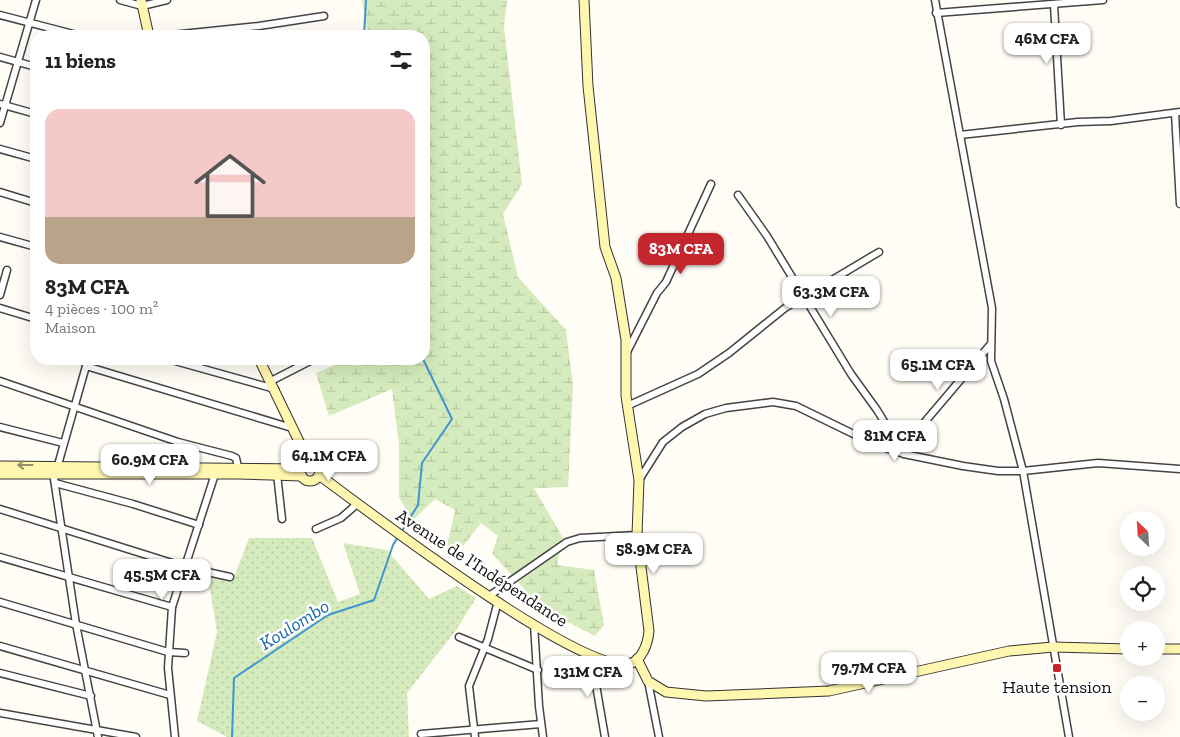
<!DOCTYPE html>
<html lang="fr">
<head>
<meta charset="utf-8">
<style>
	body { margin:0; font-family:"Zilla Slab",serif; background:#f2f2f2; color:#222; height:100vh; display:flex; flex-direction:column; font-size:19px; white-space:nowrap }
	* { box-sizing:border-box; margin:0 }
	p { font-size:16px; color:#767676 }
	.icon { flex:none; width:28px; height:28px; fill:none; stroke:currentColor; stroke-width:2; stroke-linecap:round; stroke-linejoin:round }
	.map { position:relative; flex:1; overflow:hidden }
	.panel { position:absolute; left:30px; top:30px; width:400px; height:335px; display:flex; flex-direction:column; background:#fff; border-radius:20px; box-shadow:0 5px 20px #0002 }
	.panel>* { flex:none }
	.needle { width:32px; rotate:335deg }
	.buttons { position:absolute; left:1120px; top:511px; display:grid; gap:10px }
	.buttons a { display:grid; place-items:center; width:45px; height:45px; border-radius:50%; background:#fff; box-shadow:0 5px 20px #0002; font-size:25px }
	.price { position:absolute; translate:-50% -42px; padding:0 11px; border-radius:10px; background:#fff; color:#222; font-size:16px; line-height:32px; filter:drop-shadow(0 1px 2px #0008) }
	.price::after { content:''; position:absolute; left:50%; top:30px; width:15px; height:11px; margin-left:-8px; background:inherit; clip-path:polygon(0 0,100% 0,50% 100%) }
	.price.selected { background:#c4262e; color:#fff }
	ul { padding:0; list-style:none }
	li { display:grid; align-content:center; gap:10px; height:265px; padding:0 15px }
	li span { display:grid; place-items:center; height:155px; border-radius:15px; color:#555 }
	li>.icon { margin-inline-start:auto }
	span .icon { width:90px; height:90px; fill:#fffc; stroke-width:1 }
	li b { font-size:21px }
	h2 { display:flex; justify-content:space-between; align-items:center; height:60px; padding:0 15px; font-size:21px }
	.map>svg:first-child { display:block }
</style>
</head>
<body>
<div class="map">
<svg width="1180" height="737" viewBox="0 0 1180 737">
	<defs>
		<pattern id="grass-dots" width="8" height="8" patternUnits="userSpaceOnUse" patternTransform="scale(1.25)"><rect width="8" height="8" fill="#d5ebbd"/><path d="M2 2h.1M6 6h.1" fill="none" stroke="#b6c8a1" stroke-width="1.8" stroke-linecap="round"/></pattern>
		<pattern id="wetland-marsh" width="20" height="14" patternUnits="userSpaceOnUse" patternTransform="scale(1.25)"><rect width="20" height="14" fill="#d5ebbd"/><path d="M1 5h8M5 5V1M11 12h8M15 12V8" fill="none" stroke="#b6c8a1"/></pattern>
	</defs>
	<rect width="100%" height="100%" fill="#fffdf5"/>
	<path fill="url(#grass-dots)" d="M249,538H312L338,602L360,594L343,543L387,550L429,599L457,586L476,598L457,629L407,693L409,737H227L197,721L217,632L207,571L235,575Z"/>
	<path fill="url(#wetland-marsh)" d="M362,0H507L504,27L522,184L503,214L518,277L566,330L573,385L568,487L534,488L563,538L557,565L594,570L604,625L595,636L542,609L492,553L498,536L481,523L463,546H447L455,510L435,499L412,521L399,497V444L392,389L329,416L316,373L348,359H424V36H368Z"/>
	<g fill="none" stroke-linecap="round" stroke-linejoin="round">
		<g stroke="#3f96cf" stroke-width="2">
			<path d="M364,36L366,0"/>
			<path d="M424,147V149"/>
			<path d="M402,531L418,505L422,463L452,419L423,359"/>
			<path d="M232,737L234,678L328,615L374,600L393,545L398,537"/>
		</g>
		<g stroke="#444" stroke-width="9">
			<g id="street">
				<path d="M120,0L142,6L167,0"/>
				<path d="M935,0L992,308L991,361L1004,399L1023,471L1069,737"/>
				<path d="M1054,5L1061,125"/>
				<path d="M936,13L1103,0"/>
				<path d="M0,15L81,36"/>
				<path d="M162,36L259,26L324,16"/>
				<path d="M0,57L36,67"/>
				<path d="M0,104L36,114"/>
				<path d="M1175,113L1180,204"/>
				<path d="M0,123L36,0"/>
				<path d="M960,135L1078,122L1111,121L1180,112"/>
				<path d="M0,149L36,159"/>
				<path d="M0,192L36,203"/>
				<path d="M738,195L767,236L851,374L877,410L904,454"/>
				<path d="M0,237L36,247"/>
				<path d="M0,295L7,270"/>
				<path d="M0,308L36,319"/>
				<path d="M627,352L657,293L666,282L711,184"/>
				<path d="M88,359L54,479L76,624L98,737"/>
				<path d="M168,359L275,389"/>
				<path d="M86,366L292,428"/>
				<path d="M0,381L178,442L232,456L236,458L238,467"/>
				<path d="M271,381L314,359"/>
				<path d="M627,406L698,374L729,353L785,308L879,252"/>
				<path d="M0,427L63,443"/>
				<path d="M901,450L990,345"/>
				<path d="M315,464L324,457L349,449"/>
				<path d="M277,474L282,519"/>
				<path d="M639,480L663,442L682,427L705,414L726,408L773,402L796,406L874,444L904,454L963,466L998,471H1023L1098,463L1180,469"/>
				<path d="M55,483L133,504L199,525"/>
				<path d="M0,509L185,567L230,577"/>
				<path d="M316,529L341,518L357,504"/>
				<path d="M0,557L172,607"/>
				<path d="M489,596L567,542L580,538L637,535"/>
				<path d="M0,602L168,652L185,653"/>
				<path d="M534,624L539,706L543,737"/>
				<path d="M459,637L538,670"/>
				<path d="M0,646L170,695"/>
				<path d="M591,656L605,737"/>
				<path d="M0,673L91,696"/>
				<path d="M648,681L659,737"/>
				<path d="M0,713L136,737"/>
				<path d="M421,734L541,724"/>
				<path d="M175,737L168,668L172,607L215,474"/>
				<path d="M475,737L469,686L488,639L498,601"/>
			</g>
		</g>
		<g stroke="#333" stroke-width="11">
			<g id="secondary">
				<path d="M141,0L149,36"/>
				<path d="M259,359L309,462"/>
				<circle cx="310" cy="471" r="10"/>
				<path d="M0,466L301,469"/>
				<path d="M0,474H238L302,476"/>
				<path d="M319,475C368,511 578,672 628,664C642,662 648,643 649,631L637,535L639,480L626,396V340L616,278L605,247L588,86L584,0"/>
				<path d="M1156,649H1180"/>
				<path d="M637,659L648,681L666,692L706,696L829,691L1009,651L1053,647L1129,649"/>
			</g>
		</g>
		<use href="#street" stroke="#fff" stroke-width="6"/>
		<use href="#secondary" stroke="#fff6b0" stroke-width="9"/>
	</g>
	<defs><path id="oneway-shaft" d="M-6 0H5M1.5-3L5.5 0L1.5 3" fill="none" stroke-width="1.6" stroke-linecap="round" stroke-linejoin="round" transform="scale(1.25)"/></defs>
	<use stroke="#948f68" href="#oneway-shaft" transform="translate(25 465) rotate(180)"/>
	<rect fill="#c4262e" stroke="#fff" stroke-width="2" x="1052" y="663" width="10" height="10" rx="2.5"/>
	<g text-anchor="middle" stroke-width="5" stroke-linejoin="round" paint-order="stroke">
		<g font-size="18" fill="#111" stroke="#fff">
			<text transform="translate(482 568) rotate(33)" y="6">Avenue de l'Indépendance</text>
		</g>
		<g font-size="18" fill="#111" stroke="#fff">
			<text x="1057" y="693">Haute tension</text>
		</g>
		<g font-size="19" font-style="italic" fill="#1768a6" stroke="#fff">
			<text transform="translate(294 624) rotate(-32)" y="7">Koulombo</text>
		</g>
	</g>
</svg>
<div class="buttons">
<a><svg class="needle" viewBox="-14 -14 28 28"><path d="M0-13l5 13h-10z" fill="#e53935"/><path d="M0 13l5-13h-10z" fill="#767676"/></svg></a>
<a><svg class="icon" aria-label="locate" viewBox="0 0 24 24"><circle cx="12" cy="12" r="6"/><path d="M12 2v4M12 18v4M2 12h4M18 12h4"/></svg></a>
<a>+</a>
<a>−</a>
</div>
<b class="price" style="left:1047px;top:65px">46M CFA</b>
<b class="price selected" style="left:681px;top:275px">83M CFA</b>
<b class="price" style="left:831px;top:318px">63.3M CFA</b>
<b class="price" style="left:938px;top:391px">65.1M CFA</b>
<b class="price" style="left:895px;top:462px">81M CFA</b>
<b class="price" style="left:329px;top:482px">64.1M CFA</b>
<b class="price" style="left:150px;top:486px">60.9M CFA</b>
<b class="price" style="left:654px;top:575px">58.9M CFA</b>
<b class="price" style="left:162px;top:601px">45.5M CFA</b>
<b class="price" style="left:869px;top:694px">79.7M CFA</b>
<b class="price" style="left:588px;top:698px">131M CFA</b>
<section class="panel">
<h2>11 biens<svg class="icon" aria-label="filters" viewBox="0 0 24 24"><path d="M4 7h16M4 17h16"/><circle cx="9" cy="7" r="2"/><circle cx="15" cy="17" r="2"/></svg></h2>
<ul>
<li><span style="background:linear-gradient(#f6c9c9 70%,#b9a48a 0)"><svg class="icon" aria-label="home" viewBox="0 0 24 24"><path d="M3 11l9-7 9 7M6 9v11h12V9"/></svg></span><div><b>83M CFA</b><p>4 pièces · 100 m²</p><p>Maison</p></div></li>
</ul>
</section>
</div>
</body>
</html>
